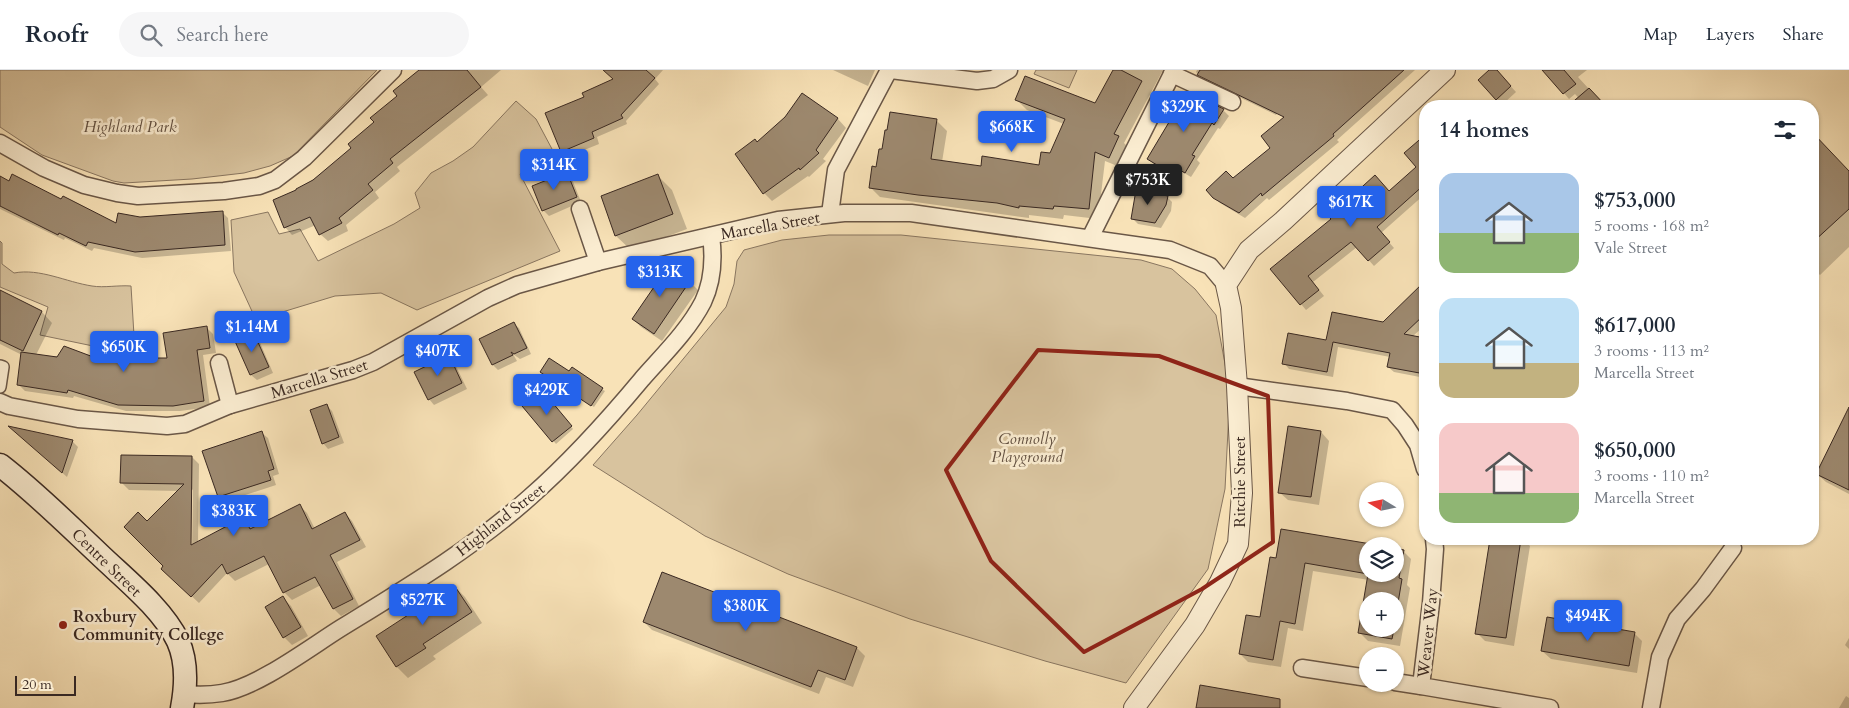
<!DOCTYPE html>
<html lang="en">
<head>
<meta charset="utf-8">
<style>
	body { margin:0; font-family:Cardo,serif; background:#f6f6f7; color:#1f2937; height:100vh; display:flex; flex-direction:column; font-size:19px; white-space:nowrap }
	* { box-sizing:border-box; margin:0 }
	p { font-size:16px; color:#747a83 }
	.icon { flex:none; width:28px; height:28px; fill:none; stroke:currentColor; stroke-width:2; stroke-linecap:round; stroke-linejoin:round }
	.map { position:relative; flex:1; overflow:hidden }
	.side { position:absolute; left:1419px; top:30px; width:400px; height:445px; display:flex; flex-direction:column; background:#fff; border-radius:20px; box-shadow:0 1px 4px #0004 }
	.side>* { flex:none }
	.needle { width:32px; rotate:280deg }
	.buttons { position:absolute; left:1359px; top:412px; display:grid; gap:10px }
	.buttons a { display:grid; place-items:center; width:45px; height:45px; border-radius:50%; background:#fff; box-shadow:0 1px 4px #0004; font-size:25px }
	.scale { position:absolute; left:15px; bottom:12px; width:61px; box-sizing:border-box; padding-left:5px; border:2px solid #3a2922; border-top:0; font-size:14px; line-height:18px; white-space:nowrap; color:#3a2922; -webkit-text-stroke:4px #faecd0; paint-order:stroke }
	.price { position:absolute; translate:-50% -42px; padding:0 11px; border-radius:5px; background:#2563eb; color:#fff; font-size:16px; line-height:32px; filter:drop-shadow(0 1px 2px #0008) }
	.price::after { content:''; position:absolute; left:50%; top:30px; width:15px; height:11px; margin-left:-8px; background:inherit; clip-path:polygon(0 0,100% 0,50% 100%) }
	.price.selected { background:#222; color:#fff }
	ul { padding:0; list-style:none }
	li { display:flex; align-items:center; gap:15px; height:125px; padding:0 20px }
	li span { display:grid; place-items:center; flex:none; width:140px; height:100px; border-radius:15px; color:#555 }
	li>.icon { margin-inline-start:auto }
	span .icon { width:60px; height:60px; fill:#fffc; stroke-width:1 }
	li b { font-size:21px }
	h2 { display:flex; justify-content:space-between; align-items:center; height:60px; padding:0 20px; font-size:21px }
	header { display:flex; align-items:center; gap:30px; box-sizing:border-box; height:70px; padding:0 25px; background:#fff; border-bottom:1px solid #e0e1e3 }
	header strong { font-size:24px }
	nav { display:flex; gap:28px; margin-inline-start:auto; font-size:18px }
	.search { width:350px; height:45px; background:#f6f6f7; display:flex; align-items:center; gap:12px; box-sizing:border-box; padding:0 18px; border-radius:28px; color:#747a83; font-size:19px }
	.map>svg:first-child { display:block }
</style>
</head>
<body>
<header>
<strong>Roofr</strong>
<div class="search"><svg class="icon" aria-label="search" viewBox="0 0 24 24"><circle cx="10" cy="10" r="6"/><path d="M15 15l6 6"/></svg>Search here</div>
<nav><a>Map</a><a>Layers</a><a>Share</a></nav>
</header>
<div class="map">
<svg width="1849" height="638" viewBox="0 0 1849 638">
	<rect width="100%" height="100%" fill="#f8e2b7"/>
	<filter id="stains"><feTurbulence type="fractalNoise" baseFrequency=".004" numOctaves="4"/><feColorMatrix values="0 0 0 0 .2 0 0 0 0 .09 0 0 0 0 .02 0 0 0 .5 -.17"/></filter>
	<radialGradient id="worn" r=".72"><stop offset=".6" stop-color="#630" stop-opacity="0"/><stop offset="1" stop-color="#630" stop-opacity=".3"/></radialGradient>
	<g fill="#d8c39e" stroke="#897660">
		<path d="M0,0H377L293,86L270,96L244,103L192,109L124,113L113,111L42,85L0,57Z"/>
		<path d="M1036,0H1077L1069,18L1034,4Z"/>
		<path d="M516,31L536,49L552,79L520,104L560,181L417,240L381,223L335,226L256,250L234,202L231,150L268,142L279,164L300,159L318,191L394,154L420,138L415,123L431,103L453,91L473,77Z"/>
		<path d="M829,165H901L1141,190L1172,199L1195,219L1216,245L1230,321L1225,419L1208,499L1126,613L1045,591L910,549L788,504L705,466L593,395L637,345L726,237L734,214L737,191L744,180L782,170Z"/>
		<path d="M0,171L2,173V194L14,203C40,198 66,212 92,216C104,218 118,215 131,216L135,282H122L40,265L48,237L0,217Z"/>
	</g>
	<g fill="#0003" fill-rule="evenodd">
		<path d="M419,0H501L481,17L488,25L397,97L400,101L375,122L379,128L346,155L348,161L328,171L320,164L316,155L292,165L285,157L298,121L353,79L399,26Z"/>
		<path d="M605,0H663L655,9L659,14L626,51L627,54L597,67L599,74L567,87L562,81L585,28L615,9Z"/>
		<path d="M833,0H875L868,16Z"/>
		<path d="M1114,0H1169L1167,4L1162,2L1124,73L1128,77L1120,97L1105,91L1098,149L1064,145L1063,149L1029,145V148L880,127L870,117L888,62L891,43L937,51L947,61L942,92L982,97L1040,96L1051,85L1064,54L1027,40L1017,30L1096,34Z"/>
		<path d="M1197,0H1309L1276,45L1204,10L1196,2Z"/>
		<path d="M1332,0H1415L1337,70L1339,72L1269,130L1267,128L1245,148L1220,133L1208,120L1233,109L1272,78L1285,49L1281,45Z"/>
		<path d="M1491,0H1496L1516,22L1502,35L1497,29Z"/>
		<path d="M1544,0H1587L1578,7L1600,31L1595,36H1586L1575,24L1569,29Z"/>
		<path d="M1187,24L1223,40L1229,46L1220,59L1218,58L1197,90L1200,93L1191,107L1179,100L1177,108L1154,94L1148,88Z"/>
		<path d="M803,25L838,49L846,58L823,89L826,91L809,107L808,106L772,131L764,123L758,74L786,47Z"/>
		<path d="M1425,66V124L1381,163L1394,178L1374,196L1357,177L1313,212L1324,226L1306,240L1272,199L1389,122L1418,97Z"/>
		<path d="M1812,77L1849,102V177L1820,205L1812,198Z"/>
		<path d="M567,104L572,109L581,132L549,146L543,140Z"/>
		<path d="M658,106L672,120L687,159L631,180L616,166L602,127Z"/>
		<path d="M0,108L62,131L117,155L140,148L222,142L228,148L231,181L142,188L94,178L92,181L65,168L64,170L0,139Z"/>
		<path d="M1167,127L1172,132L1171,141L1161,158L1138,154L1133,149Z"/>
		<path d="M669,197L690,212L698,220L662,271L641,257L633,249L654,218L647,211L664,204Z"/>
		<path d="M0,222L42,242L52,253L36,285L96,289H168L206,257L213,264L216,283L203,285L210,337L180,341H126L74,326L73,328L25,321L19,315L22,285L0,274Z"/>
		<path d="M1425,226V255L1412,267L1425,270V308L1394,302L1388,297L1390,287L1338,277L1333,307L1289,299L1284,293L1327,272L1383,253Z"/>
		<path d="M513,253L519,258L531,284L520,289L513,284L517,291L498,300L493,295Z"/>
		<path d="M253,262L258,268L273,303L257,310L251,305L236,270Z"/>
		<path d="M448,287L454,292L467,319L434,335L429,329Z"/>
		<path d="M569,303L605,321L594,337L544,304Z"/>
		<path d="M544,324L573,359L556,374L524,336Z"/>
		<path d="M327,336L332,341L344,373L328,379L323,373Z"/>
		<path d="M1849,350V424L1826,412L1817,404Z"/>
		<path d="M12,358L73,372L78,377L67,407Z"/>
		<path d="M1289,358L1321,362L1329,371L1319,435L1288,430L1279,422Z"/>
		<path d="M262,363L268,368L279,404L273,406L276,415L224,432L219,426Z"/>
		<path d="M192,387L199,394L198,473L244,449L253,459L299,435L307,443L315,459L345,443L352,451L366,477L337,492L359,536L341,546L334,539L321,515L292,530L284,522L269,494L235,511L227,503L199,533L170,506L147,453L179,421L129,420L122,413ZM193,419L192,481H190L191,422Z"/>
		<path d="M1282,460L1376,476H1368V504H1395V480L1403,481L1411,489L1407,515L1410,518L1400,576L1368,571L1360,563L1369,510L1313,501L1303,561L1288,558L1281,597L1248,592L1240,584L1261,548L1277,490ZM1368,531H1395V559H1368Z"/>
		<path d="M1491,469H1523L1530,476L1514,576L1485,571L1477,563Z"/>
		<path d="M454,516L465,527L482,553L433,586L436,589L408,608L397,597L377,567Z"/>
		<path d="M283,528L291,536L308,566L292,575L284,567Z"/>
		<path d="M644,552L857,578L865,586L853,617L826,607L819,624L652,560Z"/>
		<path d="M1634,563L1642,571L1637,603L1551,589L1542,581Z"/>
		<path d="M1849,568V579L1845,575Z"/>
		<path d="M1846,626L1849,628V638H1839Z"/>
	</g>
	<g fill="#9d896f" stroke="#3a2922">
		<path d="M419,0H467L481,17L390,89L393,93L368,114L373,120L339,148L342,153L319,165L310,147L284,158L273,130L296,120V119L313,110L351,78L348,74L374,52L370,48L397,26L393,21Z"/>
		<path d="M603,0H646L655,8L621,45L623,48L592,62L594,68L561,82L545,43L584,27L582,23L613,9Z"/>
		<path d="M1113,0H1121L1142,11L1114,64L1119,66L1109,88L1095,82L1089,139L1054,136L1053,139L1019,136V138L997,133L918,125L869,118L872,96L876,97L879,79H882L885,60H887L890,42L937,49L931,89L981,96L982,86L1039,95L1041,82L1050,83L1065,49L1015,30L1025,6L1095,33Z"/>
		<path d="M1200,0H1404L1333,64L1334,66L1262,126L1261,123L1239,143L1213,128L1206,120L1226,101L1233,108L1270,78L1261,66L1284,47L1197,5Z"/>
		<path d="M1489,0H1497L1511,16L1496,30L1478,10Z"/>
		<path d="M1542,0H1564L1576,14L1563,24Z"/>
		<path d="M1589,18L1606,36H1568Z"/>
		<path d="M1187,22L1224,39L1214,55L1212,53L1192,85L1195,86L1185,103L1173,96L1172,104L1147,89Z"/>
		<path d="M802,23L838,48L816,80L819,83L800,100L799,98L763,124L735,84L755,69L757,72L785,47Z"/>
		<path d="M1812,62L1849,101V139L1812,173Z"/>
		<path d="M1425,65V114L1377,157L1390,172L1368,191L1351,172L1308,206L1319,220L1300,235L1270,199L1331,149L1329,147L1375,105L1389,121L1416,97L1404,83Z"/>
		<path d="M567,102L577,127L542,141L532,116Z"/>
		<path d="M12,104L61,129L63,126L116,153L118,143L140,147L223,141L225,175L135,182L88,172L86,176L59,163L58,165L0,136V106L9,111Z"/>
		<path d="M658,104L673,144L615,166L601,126Z"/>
		<path d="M1136,120L1168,126L1166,135L1155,153L1131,149Z"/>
		<path d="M668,195L690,211L654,264L632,249L654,217L645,211L655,197L663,202Z"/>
		<path d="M1425,211V244L1404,264L1425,268V304L1387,297L1390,283L1333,272L1327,302L1282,294L1288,263L1326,270L1332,242L1383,252Z"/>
		<path d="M0,220L42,241L23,281L0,270Z"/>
		<path d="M514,252L527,278L514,284L511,282L513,285L492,295L479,269Z"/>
		<path d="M207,256L210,278L197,280L204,331L173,336L118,335L68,320L67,323L17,315L21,282L57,287L64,276L96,288H167L163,263Z"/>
		<path d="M253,261L269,297L250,305L234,269Z"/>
		<path d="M449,285L462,313L428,330L414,302Z"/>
		<path d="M549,288L569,301L572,297L603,318L591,336L540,302Z"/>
		<path d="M542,320L572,356L552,372L522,336Z"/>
		<path d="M327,334L339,367L322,374L310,340Z"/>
		<path d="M1849,337V420L1816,404Z"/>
		<path d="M8,356L73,370L62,403Z"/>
		<path d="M1288,356L1321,361L1311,427L1278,423Z"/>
		<path d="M262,361L274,399L268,401L271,410L218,427L202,381Z"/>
		<path d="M121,385L192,386L191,475L244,447L250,459L300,434L312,459L345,442L360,470L330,485L353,529L333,539L315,507L283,523L264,486L227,504L222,494L191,527L161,499L163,496L124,457L138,442L147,451L184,414L120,413Z"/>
		<path d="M1281,459L1383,476H1368V504H1395V478L1404,480L1399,508L1402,509L1395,551V531H1368V559H1394L1392,569L1358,563L1368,504L1305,493L1295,554L1280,551L1273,590L1239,584L1246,545L1260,547L1270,487L1276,488Z"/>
		<path d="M1490,469H1521L1506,568L1475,564Z"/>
		<path d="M662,502L857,577L845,610L818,600L811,617L643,552Z"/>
		<path d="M454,515L472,542L423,574L426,578L396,597L376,566Z"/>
		<path d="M283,526L301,557L283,568L265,537Z"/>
		<path d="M1547,547L1635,562L1629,596L1541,581Z"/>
		<path d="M1200,615L1280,629V638H1196Z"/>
	</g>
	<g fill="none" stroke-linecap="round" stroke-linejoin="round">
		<g stroke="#6a5747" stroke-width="14">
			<path id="pedestrian" d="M0,296L3,297L0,317"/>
		</g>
		<g stroke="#6a5747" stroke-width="19">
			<g id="minor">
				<path d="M891,0L977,11L993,9L1009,0"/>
				<path d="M1172,4L1232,32"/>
				<path d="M0,73L44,98L84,115L117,123L138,126L224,121L259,116L275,110L304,88L393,0"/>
				<path d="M580,139L598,192"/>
				<path d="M830,144L836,100L889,0"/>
				<path d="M1090,168L1174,0"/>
				<path d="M219,293L230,335"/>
				<path d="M1237,316L1347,331L1392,340L1405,355L1418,375L1425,399"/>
				<path d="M0,332L9,336L78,349L167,356L185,354L230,335L353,300L373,292L488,228L517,215L598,192L778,150L844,143H911L1170,180L1210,196L1226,215"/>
				<path d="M1434,469L1435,479L1431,533L1421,616L1550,638"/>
				<path d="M1302,598L1368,608"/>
				<path d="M1395,612L1421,616"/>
				<path d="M184,624C197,625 210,625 222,623C258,617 309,578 341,558C406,518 473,478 530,427C571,391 607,351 642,309C663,285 688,261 703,232C713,211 714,188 711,166"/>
				<path d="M1651,638L1660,587L1677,549L1703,519L1733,478"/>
			</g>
		</g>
		<g stroke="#6a5747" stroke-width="22">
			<path id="tertiary" d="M1134,638L1195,555L1220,512L1238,474L1242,423L1237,316L1231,238L1226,215L1249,180L1283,151L1445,0"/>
		</g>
		<g stroke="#3a2922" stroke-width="25">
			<path id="secondary" d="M0,395C35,422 67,454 99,484C125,509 162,538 178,571C187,591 186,617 182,638"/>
		</g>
		<use href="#pedestrian" stroke="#faecd0" stroke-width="11"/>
		<use href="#minor" stroke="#faecd0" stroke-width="16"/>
		<use href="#tertiary" stroke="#faecd0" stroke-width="20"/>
		<use href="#secondary" stroke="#faecd0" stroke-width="22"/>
	</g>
	<path fill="none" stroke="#8f2418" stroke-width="4" stroke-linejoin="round" d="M1038,280L1159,286L1268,326L1273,472L1202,519L1084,582L991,491L946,400Z"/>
	<circle fill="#8f2418" stroke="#faecd0" stroke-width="2" cx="63" cy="555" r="5"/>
	<g text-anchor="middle" stroke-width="5" stroke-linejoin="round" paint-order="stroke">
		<g font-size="16" font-style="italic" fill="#625041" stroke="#faecd0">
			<text x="130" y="62">Highland Park</text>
			<text x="1027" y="374">Connolly<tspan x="1027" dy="18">Playground</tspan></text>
		</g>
		<g font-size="16" fill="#3a2922" stroke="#faecd0">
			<text transform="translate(770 155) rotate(-10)" y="6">Marcella Street</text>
			<text transform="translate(319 308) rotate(-17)" y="6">Marcella Street</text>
			<text transform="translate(1239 412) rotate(-90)" y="6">Ritchie Street</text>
			<text transform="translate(500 449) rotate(-38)" y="6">Highland Street</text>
			<text transform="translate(107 492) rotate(44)" y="6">Centre Street</text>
			<text transform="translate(1427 563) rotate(-84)" y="6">Weaver Way</text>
		</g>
		<g font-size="16" font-weight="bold" fill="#3a2922" stroke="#faecd0" text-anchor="start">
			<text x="73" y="552">Roxbury<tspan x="73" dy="18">Community College</tspan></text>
		</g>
	</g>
	<rect width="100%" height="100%" filter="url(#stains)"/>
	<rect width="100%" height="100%" fill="url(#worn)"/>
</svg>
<div class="buttons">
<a><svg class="needle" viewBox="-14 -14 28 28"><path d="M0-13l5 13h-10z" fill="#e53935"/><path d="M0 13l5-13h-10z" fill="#747a83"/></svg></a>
<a><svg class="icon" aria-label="layers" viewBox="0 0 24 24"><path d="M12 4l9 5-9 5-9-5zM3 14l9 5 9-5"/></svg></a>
<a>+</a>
<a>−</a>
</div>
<div class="scale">20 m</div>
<b class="price" style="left:1184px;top:63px">$329K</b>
<b class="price" style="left:1012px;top:83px">$668K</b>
<b class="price" style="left:554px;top:121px">$314K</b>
<b class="price selected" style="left:1148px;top:136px">$753K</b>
<b class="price" style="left:1351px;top:158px">$617K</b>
<b class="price" style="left:660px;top:228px">$313K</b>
<b class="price" style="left:252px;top:283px">$1.14M</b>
<b class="price" style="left:124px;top:303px">$650K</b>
<b class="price" style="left:438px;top:307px">$407K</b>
<b class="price" style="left:547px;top:346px">$429K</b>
<b class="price" style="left:234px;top:467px">$383K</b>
<b class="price" style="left:423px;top:556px">$527K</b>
<b class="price" style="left:746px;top:562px">$380K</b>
<b class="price" style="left:1588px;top:572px">$494K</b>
<section class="side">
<h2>14 homes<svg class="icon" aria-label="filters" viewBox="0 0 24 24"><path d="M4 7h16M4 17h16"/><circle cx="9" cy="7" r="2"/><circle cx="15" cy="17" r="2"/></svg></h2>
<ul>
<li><span style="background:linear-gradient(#a9c7e8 60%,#8fb573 0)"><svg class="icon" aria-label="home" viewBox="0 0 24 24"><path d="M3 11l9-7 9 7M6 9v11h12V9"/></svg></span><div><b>$753,000</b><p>5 rooms · 168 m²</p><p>Vale Street</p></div></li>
<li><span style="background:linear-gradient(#bfe0f5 65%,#c2b280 0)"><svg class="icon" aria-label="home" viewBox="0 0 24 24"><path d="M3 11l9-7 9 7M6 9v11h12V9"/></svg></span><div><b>$617,000</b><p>3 rooms · 113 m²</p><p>Marcella Street</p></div></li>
<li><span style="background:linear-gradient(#f6c9c9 70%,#8fb573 0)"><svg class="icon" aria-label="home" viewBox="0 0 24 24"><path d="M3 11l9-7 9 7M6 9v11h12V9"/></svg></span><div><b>$650,000</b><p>3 rooms · 110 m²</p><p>Marcella Street</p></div></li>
</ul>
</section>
</div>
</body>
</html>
